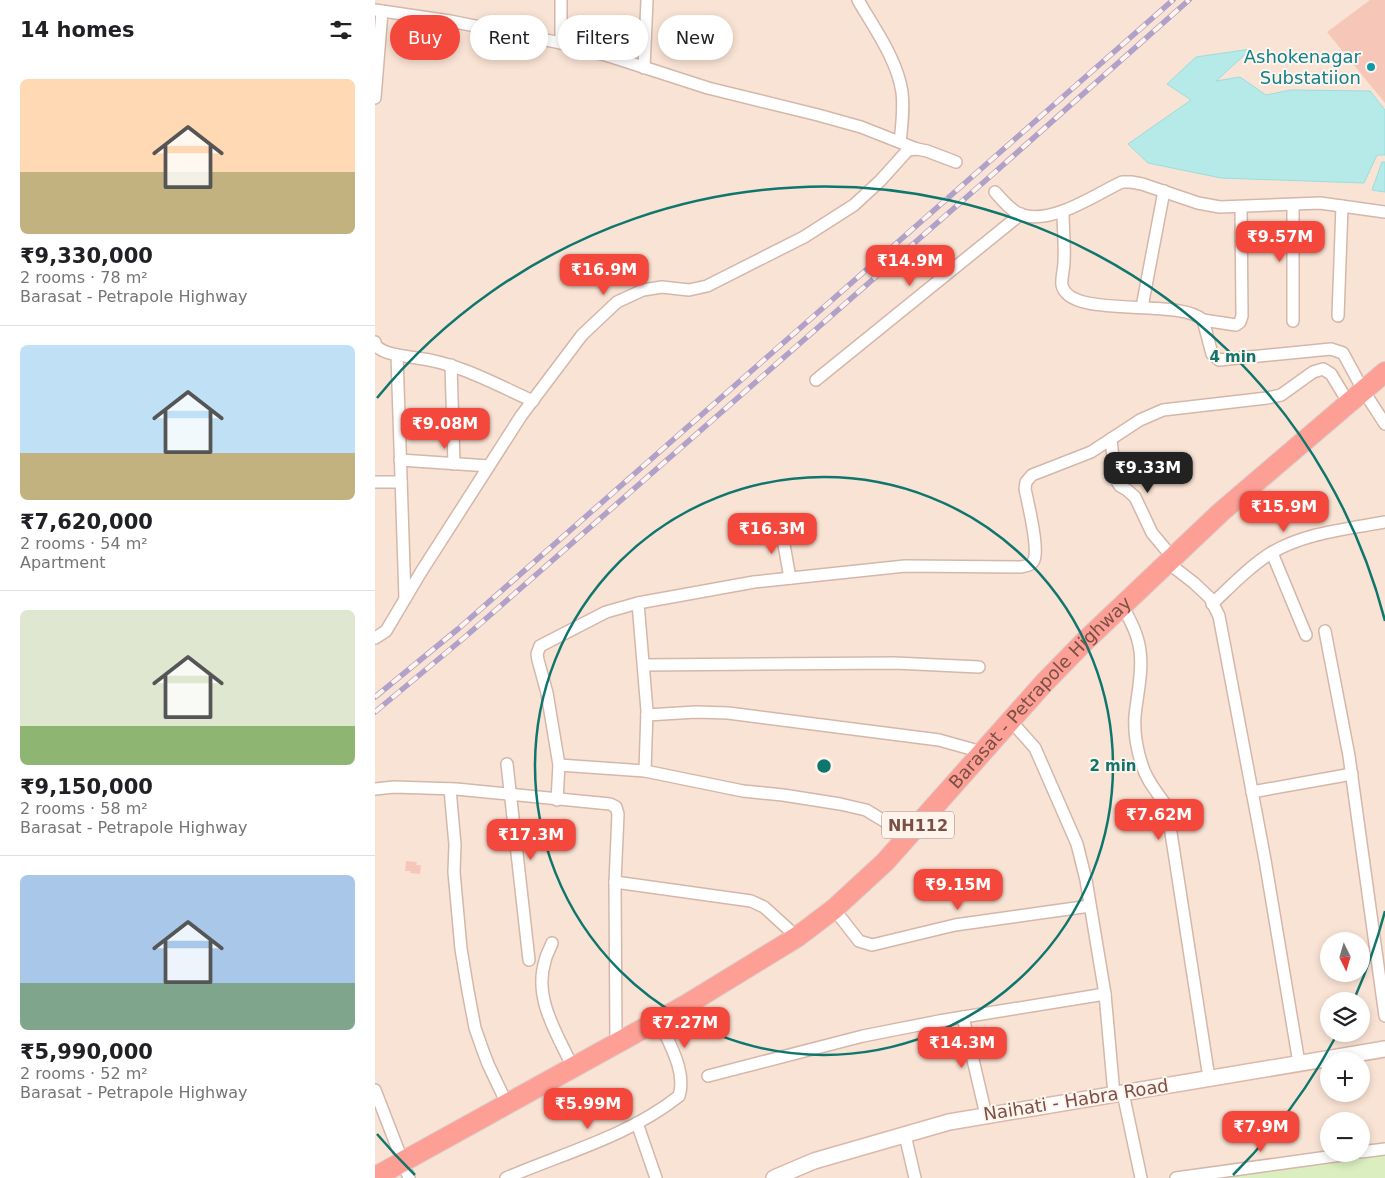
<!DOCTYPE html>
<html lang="en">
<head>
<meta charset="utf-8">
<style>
	body { margin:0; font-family:"DejaVu Sans",sans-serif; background:#f2f2f2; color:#202124; height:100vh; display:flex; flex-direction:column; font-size:19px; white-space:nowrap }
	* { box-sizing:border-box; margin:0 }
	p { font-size:16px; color:#757577 }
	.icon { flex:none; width:28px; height:28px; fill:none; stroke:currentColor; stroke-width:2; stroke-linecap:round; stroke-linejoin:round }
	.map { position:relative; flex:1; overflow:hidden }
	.panel { display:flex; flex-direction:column; background:#fff; width:375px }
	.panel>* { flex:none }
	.guide { position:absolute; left:15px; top:15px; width:475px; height:45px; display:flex; gap:10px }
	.needle { width:32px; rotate:175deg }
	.fabs { position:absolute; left:945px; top:932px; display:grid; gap:10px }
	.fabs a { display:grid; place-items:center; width:50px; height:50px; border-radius:50%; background:#fff; box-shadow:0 2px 8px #0003; font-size:25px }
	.price { position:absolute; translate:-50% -42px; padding:0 11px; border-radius:10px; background:#f4483d; color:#fff; font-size:16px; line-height:32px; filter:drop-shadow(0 1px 2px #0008) }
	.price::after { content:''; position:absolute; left:50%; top:30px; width:15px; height:11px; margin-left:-8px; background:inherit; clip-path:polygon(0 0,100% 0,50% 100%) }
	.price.on { background:#222; color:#fff }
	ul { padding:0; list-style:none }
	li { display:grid; align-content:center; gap:10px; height:265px; padding:0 20px }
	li+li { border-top:1px solid #e0e0e0 }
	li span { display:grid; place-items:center; height:155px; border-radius:8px; color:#555 }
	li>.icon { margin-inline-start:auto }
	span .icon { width:90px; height:90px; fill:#fffc; stroke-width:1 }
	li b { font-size:21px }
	h2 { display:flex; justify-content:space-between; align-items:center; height:60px; padding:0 20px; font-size:21px }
	.tag { padding:0 18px; border-radius:22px; background:#fff; box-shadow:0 2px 8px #0003; font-size:18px; line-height:45px }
	.tag.on { background:#f4483d; color:#fff }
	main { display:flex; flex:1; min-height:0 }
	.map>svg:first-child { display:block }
</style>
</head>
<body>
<main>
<section class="panel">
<h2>14 homes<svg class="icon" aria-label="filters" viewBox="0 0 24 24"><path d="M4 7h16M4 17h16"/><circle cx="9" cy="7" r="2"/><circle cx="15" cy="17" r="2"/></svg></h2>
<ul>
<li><span style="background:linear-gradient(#ffd9b3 60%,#c2b280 0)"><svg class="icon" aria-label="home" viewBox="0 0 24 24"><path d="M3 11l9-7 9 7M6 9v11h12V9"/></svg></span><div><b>₹9,330,000</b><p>2 rooms · 78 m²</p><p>Barasat - Petrapole Highway</p></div></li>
<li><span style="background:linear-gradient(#bfe0f5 70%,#c2b280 0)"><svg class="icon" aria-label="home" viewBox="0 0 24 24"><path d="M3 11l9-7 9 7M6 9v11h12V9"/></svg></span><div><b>₹7,620,000</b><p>2 rooms · 54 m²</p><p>Apartment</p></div></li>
<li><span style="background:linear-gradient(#dfe7d0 75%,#8fb573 0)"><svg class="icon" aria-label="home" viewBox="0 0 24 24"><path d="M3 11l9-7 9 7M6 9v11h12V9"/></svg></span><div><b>₹9,150,000</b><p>2 rooms · 58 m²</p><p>Barasat - Petrapole Highway</p></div></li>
<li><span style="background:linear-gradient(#a9c7e8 70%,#7fa58c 0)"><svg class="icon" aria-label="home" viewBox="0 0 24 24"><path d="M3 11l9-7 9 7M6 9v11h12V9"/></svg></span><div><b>₹5,990,000</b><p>2 rooms · 52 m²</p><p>Barasat - Petrapole Highway</p></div></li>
</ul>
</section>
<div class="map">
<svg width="1010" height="1178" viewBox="0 0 1010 1178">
	<rect width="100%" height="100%" fill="#fef0e4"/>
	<path fill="#f9e3d4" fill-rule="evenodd" d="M0,0H1010V1178H0ZM954,941H986V974H954ZM954,1001H986V1034H954ZM954,1061H986V1094H954ZM954,1121H986V1154H954Z"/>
	<path fill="#daeec0" d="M1010,1155V1178H842L961,1159Z"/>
	<g fill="#b6eae9" stroke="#9bdddc">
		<path d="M876,49L841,81L865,77L891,95L916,90L995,91L1010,110V155H1002L989,183L846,178L773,163L753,144L816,100L792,84L821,57Z"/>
		<path d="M1007,162H1010V192L997,190Z"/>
	</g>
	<g fill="#f6c7b9">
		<path d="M995,0H1010V103L952,32Z"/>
		<path d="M31,861L42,862L41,865H46L45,874L35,873L36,871H30Z"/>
	</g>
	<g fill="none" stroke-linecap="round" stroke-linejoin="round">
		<g stroke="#d4b7ab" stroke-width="14">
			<g id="street">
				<path d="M483,0C499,28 522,59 527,92C529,109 527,125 525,142"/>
				<path d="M0,10L75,21L186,43L237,57L333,88L443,115L486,127L542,149"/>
				<path d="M186,43V0"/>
				<path d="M269,68L272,0"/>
				<path d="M0,98L7,11"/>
				<path d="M620,192C627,200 637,212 647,215C679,224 719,195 747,182H756L767,184L823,203L845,207L945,203L1010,212"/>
				<path d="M918,205V321"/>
				<path d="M688,211C688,228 690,245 689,262C689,269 686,278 687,285C694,320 804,297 828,320L837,354L844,360L956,349L968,353L988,390L1010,424"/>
				<path d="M767,307L789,191"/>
				<path d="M963,316L967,206"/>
				<path d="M828,320L861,325L865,322L867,316L866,207"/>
				<path d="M0,342L1,346C11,355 29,356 42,358C83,363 120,384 158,401"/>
				<path d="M22,355L30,599"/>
				<path d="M76,365L79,464"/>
				<path d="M441,380L646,214"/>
				<path d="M736,439L740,478L745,486L752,490L760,497L777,533L797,557"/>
				<path d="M25,460L114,466"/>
				<path d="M0,482H26"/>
				<path d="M406,528L415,578"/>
				<path d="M897,553L931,635"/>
				<path d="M792,562L819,583L835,598L844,616L890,860L924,1063"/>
				<path d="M263,603L272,711L270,771"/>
				<path d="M837,604C856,586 874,567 896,553C929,533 972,529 1010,522"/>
				<path d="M747,605C755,620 763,634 765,651C768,672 762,695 760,716C759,731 762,750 767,765C772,782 783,793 792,807L834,1078"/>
				<path d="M950,631L974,756L1010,1016"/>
				<path d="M0,638L11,631L46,572L146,416L207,335L242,302L268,290L287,287L314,290L332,286L429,237L479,205L505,181L533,150L542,149L552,151L581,162"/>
				<path d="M269,665L520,663L604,667"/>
				<path d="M272,715L321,712L353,713L564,740L607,752"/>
				<path d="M635,720L660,748L702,844L711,880L730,994L739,1094"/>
				<path d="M132,764L154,960"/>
				<path d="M184,765L270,771L368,791L408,795L465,804L491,810L534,836"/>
				<path d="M0,789L19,787L81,789L235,804L241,807L243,814L240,882L241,1044"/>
				<path d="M75,789L80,845L79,872L86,949L93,991L100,1028L107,1048L113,1064L132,1104"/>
				<path d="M877,792L977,774"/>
				<path d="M182,800L184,765L172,693L163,660L162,654L165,646L231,612L263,603L379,582L530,566L646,567C651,566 657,565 659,560C664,548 653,503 650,489L651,482L657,475L716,452L765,420L788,410L892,398L906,395L938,372L948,369L956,374L973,402"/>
				<path d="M240,882L376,901L389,907L422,937"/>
				<path d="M459,909L484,941L497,945L580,925L715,906"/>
				<path d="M177,943C175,949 171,955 170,961C158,999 183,1035 198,1068"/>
				<path d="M588,1017L611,1115"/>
				<path d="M333,1076L488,1036L564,1021L730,994"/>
				<path d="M0,1090L34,1178"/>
				<path d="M748,1093L766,1178"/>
				<path d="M262,1123L281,1178"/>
				<path d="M530,1135L540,1178"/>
				<path d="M986,1152L1010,1149"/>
				<path d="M131,1178C189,1153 254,1136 304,1096C312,1071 293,1042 284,1020"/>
				<path d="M801,1178L974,1154"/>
			</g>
		</g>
		<g stroke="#dab8aa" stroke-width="18">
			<path id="secondary" d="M399,1178L439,1161L574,1122L1010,1049"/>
		</g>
		<g stroke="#dacecb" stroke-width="22">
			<g id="highway">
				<path id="s1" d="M0,1177L311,1005L422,937L459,909L510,862L669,683L710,641L846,512L1010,372"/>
			</g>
		</g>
		<use href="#street" stroke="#fff" stroke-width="11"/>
		<use href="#secondary" stroke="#fff" stroke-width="15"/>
		<use href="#highway" stroke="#fe9f95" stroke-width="20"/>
		<g stroke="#b0a1c9" stroke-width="5.5">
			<g id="rail">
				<path d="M0,697L83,629L798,0"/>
				<path d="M0,712L90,637L610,181L814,0"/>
			</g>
		</g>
		<use href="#rail" stroke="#fff4ec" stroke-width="4" stroke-dasharray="11" stroke-linecap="butt"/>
	</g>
	<g fill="none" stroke="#0f766e" stroke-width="2.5">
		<circle cx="449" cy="766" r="289"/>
		<path d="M1010 911A579 579 0 0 1 980 997M960 1038A579 579 0 0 1 858 1175M40 1175A579 579 0 0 1 2 1134M2 398A579 579 0 0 1 1010 621"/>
	</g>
	<circle fill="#0f9aa8" stroke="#fff4ec" stroke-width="2" cx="996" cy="67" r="5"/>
	<g text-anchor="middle" stroke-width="4" stroke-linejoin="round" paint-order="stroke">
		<rect fill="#fff4ec" stroke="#a28178" stroke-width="1" x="507" y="811.5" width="72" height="27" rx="4"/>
		<g font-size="16" font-weight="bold" fill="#7a5046">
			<text x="543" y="831">NH112</text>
		</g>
		<g font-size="18" fill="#0d838f" stroke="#fff4ec" text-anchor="end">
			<text x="986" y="63">Ashokenagar<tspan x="986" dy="21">Substatiion</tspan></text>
		</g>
		<g font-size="18" fill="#7a5046" stroke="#fff4ec">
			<text dy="6" stroke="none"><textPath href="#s1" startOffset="831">Barasat - Petrapole Highway</textPath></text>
			<text transform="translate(701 1100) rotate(-9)" y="6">Naihati - Habra Road</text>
		</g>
	</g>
	<circle cx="449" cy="766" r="8" fill="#0f766e" stroke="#fff4ec" stroke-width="2.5"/>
	<g font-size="15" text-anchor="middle" font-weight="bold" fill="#0f766e" stroke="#fff4ec" stroke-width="4" stroke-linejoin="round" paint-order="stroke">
		<text x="858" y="362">4 min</text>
		<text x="738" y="771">2 min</text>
	</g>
</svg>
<div class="fabs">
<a><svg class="needle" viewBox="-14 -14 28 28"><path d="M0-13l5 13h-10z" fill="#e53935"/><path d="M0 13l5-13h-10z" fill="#757577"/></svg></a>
<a><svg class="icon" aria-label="layers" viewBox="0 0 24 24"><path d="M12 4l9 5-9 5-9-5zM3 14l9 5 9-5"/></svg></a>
<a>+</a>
<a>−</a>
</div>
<b class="price" style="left:905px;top:263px">₹9.57M</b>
<b class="price" style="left:535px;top:287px">₹14.9M</b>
<b class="price" style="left:229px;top:296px">₹16.9M</b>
<b class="price" style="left:70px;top:450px">₹9.08M</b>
<b class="price on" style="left:773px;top:494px">₹9.33M</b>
<b class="price" style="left:909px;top:533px">₹15.9M</b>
<b class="price" style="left:397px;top:555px">₹16.3M</b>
<b class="price" style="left:784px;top:841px">₹7.62M</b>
<b class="price" style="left:156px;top:861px">₹17.3M</b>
<b class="price" style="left:583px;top:911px">₹9.15M</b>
<b class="price" style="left:310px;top:1049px">₹7.27M</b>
<b class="price" style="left:587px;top:1069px">₹14.3M</b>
<b class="price" style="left:213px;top:1130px">₹5.99M</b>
<b class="price" style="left:886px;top:1153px">₹7.9M</b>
<div class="guide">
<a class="tag on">Buy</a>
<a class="tag">Rent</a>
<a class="tag">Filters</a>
<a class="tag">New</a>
</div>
</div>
</main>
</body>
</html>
